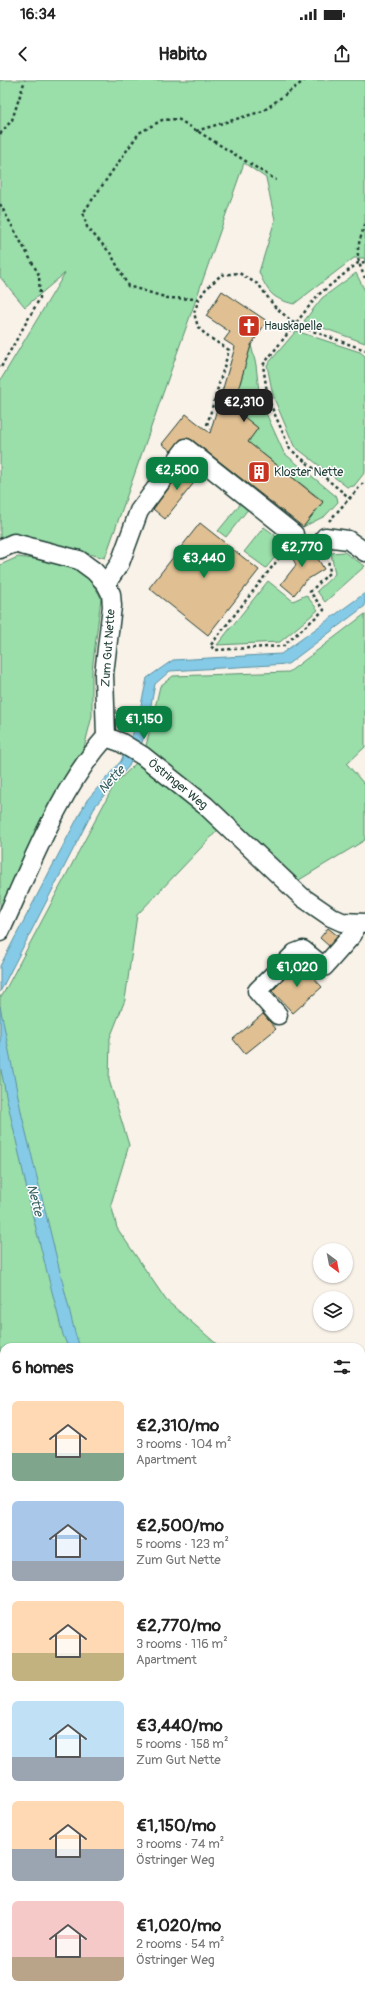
<!DOCTYPE html>
<html lang="en">
<head>
<meta charset="utf-8">
<style>
	body { margin:0; font-family:Pangolin,sans-serif; background:#f2f2f2; color:#222; height:100vh; display:flex; flex-direction:column; font-size:15px; white-space:nowrap }
	* { box-sizing:border-box; margin:0 }
	p { font-size:13px; color:#767676 }
	.icon { flex:none; width:22px; height:22px; fill:none; stroke:currentColor; stroke-width:2; stroke-linecap:round; stroke-linejoin:round }
	.map { position:relative; flex:1; overflow:hidden }
	.panel { position:absolute; left:0px; top:1263px; width:365px; height:656px; display:flex; flex-direction:column; background:#fff; border-radius:12px 12px 0 0; box-shadow:0 1px 3px #0004 }
	.panel>* { flex:none }
	.needle { width:26px; rotate:148deg }
	.controls { position:absolute; left:313px; top:1163px; display:grid; gap:8px }
	.controls a { display:grid; place-items:center; width:40px; height:40px; border-radius:50%; background:#fff; box-shadow:0 1px 3px #0004; font-size:20px }
	.price { position:absolute; translate:-50% -34px; padding:0 9px; border-radius:8px; background:#0b8043; color:#fff; font-size:13px; line-height:26px; filter:drop-shadow(0 1px 2px #0008) }
	.price::after { content:''; position:absolute; left:50%; top:24px; width:12px; height:9px; margin-left:-6px; background:inherit; clip-path:polygon(0 0,100% 0,50% 100%) }
	.price.on { background:#222; color:#fff }
	ul { padding:0; list-style:none }
	li { display:flex; align-items:center; gap:12px; height:100px; padding:0 12px }
	li span { display:grid; place-items:center; flex:none; width:112px; height:80px; border-radius:6px; color:#555 }
	li>.icon { margin-inline-start:auto }
	span .icon { width:48px; height:48px; fill:#fffc; stroke-width:1 }
	li b { font-size:17px }
	h2 { display:flex; justify-content:space-between; align-items:center; height:48px; padding:0 12px; font-size:17px }
	.status { display:flex; justify-content:space-between; align-items:center; height:28px; padding:0 20px; background:#fff; direction:ltr }
	.status svg { height:11px; fill:currentColor }
	header { display:flex; justify-content:space-between; align-items:center; height:52px; padding:0 12px; background:#fff; font-size:18px; font-weight:700 }
	.map>svg:first-child { display:block }
</style>
</head>
<body>
<div class="status"><b>16:34</b><svg viewBox="0 0 49 12"><path d="M0 12V9h3v3zM5 12V6h3v6zM10 12V3h3v9zM15 12V0h3v12zM26 1h20v11H26zM47 4h2v5h-2z"/></svg></div>
<header><svg class="icon" aria-label="back" viewBox="0 0 24 24"><path d="M15 5l-7 7 7 7"/></svg>Habito<svg class="icon" aria-label="share" viewBox="0 0 24 24"><path d="M12 15V3M7 8l5-5 5 5M5 13v7h14v-7"/></svg></header>
<div class="map">
<svg width="365" height="1919" viewBox="0 0 365 1919">
	<rect width="100%" height="100%" fill="#f9f2e9"/>
	<filter id="ink" filterUnits="userSpaceOnUse"><feTurbulence type="fractalNoise" baseFrequency=".025" numOctaves="2"/><feDisplacementMap in="SourceGraphic" scale="8" xChannelSelector="R" yChannelSelector="G"/><feConvolveMatrix kernelMatrix="1 2 1 2 8 2 1 2 1" color-interpolation-filters="sRGB"/></filter>
	<g filter="url(#ink)">
		<g fill="#9adea9" stroke="#5c8e6e">
			<path d="M0,0H365V181L364,178H354L294,224C273,219 268,213 259,192L275,140L266,98L244,83L105,478L13,454L0,459V301L65,193L25,227L0,197Z"/>
			<path d="M356,193L365,211V263L304,241L322,218Z"/>
			<path d="M296,251L360,272L365,276V392L354,406L347,407L294,366L273,316L267,285Z"/>
			<path d="M251,265L256,285L260,320L284,373L337,417L338,422L325,436L303,447L323,421L248,362L258,348L233,328Z"/>
			<path d="M242,422L249,428L226,457L218,451Z"/>
			<path d="M264,447L275,455L280,471L266,488L244,472Z"/>
			<path d="M344,472L365,486L325,522L317,511L335,494L331,473Z"/>
			<path d="M18,477C31,479 61,481 71,486C84,492 95,505 101,518L92,591V636L84,668L60,712L0,837V485Z"/>
			<path d="M268,501L293,521L306,515L318,530L280,562L217,565Z"/>
			<path d="M365,534V667L347,684L365,705V760L299,800L212,721L146,666L160,606L173,596L289,592Z"/>
			<path d="M136,683L199,732L218,750L137,835L125,920L110,958L109,1000L129,1065L111,1124L117,1148L166,1220L220,1267H4V1454L0,1450V916H2L114,705Z"/>
			<path d="M361,1308L365,1313V1919H0V1790L4,1786V1915H361Z"/>
		</g>
		<g fill="#85cae7" stroke="#5c929f">
			<path d="M365,513V526L288,584L170,591L155,604L146,651L141,665L130,659L136,647L147,598L173,580L281,574Z"/>
			<path d="M125,671L133,676L129,686L96,725L0,912V886L87,720L121,681Z"/>
			<path d="M0,926L22,1036L75,1253L80,1267H68L63,1255L33,1137L6,1015L0,985Z"/>
		</g>
		<g fill="#e0c093" stroke="#1f3d34">
			<path d="M222,211L267,241L251,265L233,328L258,348L248,362L323,422L303,447L192,360L187,358L182,359L171,371L162,364L186,334L210,353L235,267L224,260L230,252L206,236Z"/>
			<path d="M188,383L201,394L165,439L153,429Z"/>
			<path d="M200,443L259,490L208,555L149,508Z"/>
			<path d="M308,462L324,489L305,501L294,515L281,504L296,485L290,473Z"/>
			<path d="M328,848L338,856L329,866L320,858Z"/>
			<path d="M300,883L322,907L293,933L272,911Z"/>
			<path d="M263,934L276,949L245,974L233,959Z"/>
		</g>
		<g fill="none" stroke-linecap="round" stroke-linejoin="round">
			<g stroke="#1f3d34" stroke-width="21">
				<g id="minor">
					<path d="M325,457L348,460L365,472"/>
					<path d="M0,469L14,463L79,480L94,491L106,504L111,514L112,526L104,594L106,657"/>
					<path d="M106,504L120,483L139,431L186,368L294,454"/>
					<path d="M106,657L120,662L143,676L206,726L302,817L331,837L342,842L365,843"/>
					<path d="M0,852C30,788 59,709 106,657"/>
					<path d="M278,935L257,911L295,873L303,870L324,887L353,854L354,843"/>
				</g>
			</g>
			<g stroke="#1f3d34" stroke-width="2.5" stroke-dasharray="3 3" stroke-linecap="butt">
				<path d="M196,51L263,31L305,0"/>
				<path d="M0,54L12,40L25,0"/>
				<path d="M0,124L39,195L40,218L0,289"/>
				<path d="M365,144C357,168 354,174 365,198"/>
				<path d="M199,219L168,218L128,206L111,174L87,147L83,133L139,53L162,40L178,39L276,100"/>
				<path d="M207,345L229,270L207,256L198,247L194,233L199,219L205,210L221,195L239,193L259,205L274,226L296,245L365,270"/>
				<path d="M351,419L290,369L268,319L263,285L318,215L358,183L365,182"/>
				<path d="M329,441L365,401"/>
				<path d="M287,468L210,566L216,570L283,566L324,530L310,512L330,492L327,473"/>
				<path d="M361,1769L365,1765"/>
				<path d="M354,1915L359,1919"/>
				<path d="M214,1919L217,1915"/>
			</g>
			<use href="#minor" stroke="#fff" stroke-width="18"/>
		</g>
	</g>
	<defs>
		<g id="church-square" transform="scale(1.15)"><rect x="-9" y="-9" width="18" height="18" rx="4" fill="#c8321e" stroke="#fff"/><path d="M-1.2-6h2.4v3.5h3.3v2.4h-3.3V6h-2.4V-.1h-3.3v-2.4h3.3Z" fill="#fff"/></g>
		<g id="building-square" transform="scale(1.15)"><rect x="-9" y="-9" width="18" height="18" rx="4" fill="#c8321e" stroke="#fff"/><path d="M-4-6H4V6H1V3H-1V6H-4ZM-2.5-4.3h1.7v1.8h-1.7ZM.8-4.3h1.7v1.8H.8ZM-2.5-1h1.7V.8h-1.7ZM.8-1h1.7V.8H.8Z" fill="#fff"/></g>
	</defs>
	<g fill-rule="evenodd">
		<use href="#church-square" x="249" y="246"/>
		<use href="#building-square" x="259" y="392"/>
	</g>
	<g text-anchor="middle" stroke-width="3" stroke-linejoin="round" paint-order="stroke">
		<g font-size="12" fill="#1f3d34" stroke="#fff" text-anchor="start">
			<text x="264" y="250">Hauskapelle</text>
			<text x="274" y="396">Kloster Nette</text>
		</g>
		<g font-size="12" fill="#1f3d34" stroke="#fff">
			<text transform="translate(108 568) rotate(-86)" y="4">Zum Gut Nette</text>
			<text transform="translate(178 704) rotate(39)" y="4">Östringer Weg</text>
		</g>
		<g font-size="13" font-style="italic" fill="#386061" stroke="#fff">
			<text transform="translate(111 699) rotate(-48)" y="5">Nette</text>
			<text transform="translate(36 1120) rotate(76)" y="5">Nette</text>
		</g>
	</g>
</svg>
<div class="controls">
<a><svg class="needle" viewBox="-14 -14 28 28"><path d="M0-13l5 13h-10z" fill="#e53935"/><path d="M0 13l5-13h-10z" fill="#767676"/></svg></a>
<a><svg class="icon" aria-label="layers" viewBox="0 0 24 24"><path d="M12 4l9 5-9 5-9-5zM3 14l9 5 9-5"/></svg></a>
</div>
<b class="price on" style="left:244px;top:343px">€2,310</b>
<b class="price" style="left:177px;top:411px">€2,500</b>
<b class="price" style="left:302px;top:488px">€2,770</b>
<b class="price" style="left:204px;top:499px">€3,440</b>
<b class="price" style="left:144px;top:660px">€1,150</b>
<b class="price" style="left:297px;top:908px">€1,020</b>
<section class="panel">
<h2>6 homes<svg class="icon" aria-label="filters" viewBox="0 0 24 24"><path d="M4 7h16M4 17h16"/><circle cx="9" cy="7" r="2"/><circle cx="15" cy="17" r="2"/></svg></h2>
<ul>
<li><span style="background:linear-gradient(#ffd9b3 65%,#7fa58c 0)"><svg class="icon" aria-label="home" viewBox="0 0 24 24"><path d="M3 11l9-7 9 7M6 9v11h12V9"/></svg></span><div><b>€2,310/mo</b><p>3 rooms · 104 m²</p><p>Apartment</p></div></li>
<li><span style="background:linear-gradient(#a9c7e8 75%,#9aa5b1 0)"><svg class="icon" aria-label="home" viewBox="0 0 24 24"><path d="M3 11l9-7 9 7M6 9v11h12V9"/></svg></span><div><b>€2,500/mo</b><p>5 rooms · 123 m²</p><p>Zum Gut Nette</p></div></li>
<li><span style="background:linear-gradient(#ffd9b3 65%,#c2b280 0)"><svg class="icon" aria-label="home" viewBox="0 0 24 24"><path d="M3 11l9-7 9 7M6 9v11h12V9"/></svg></span><div><b>€2,770/mo</b><p>3 rooms · 116 m²</p><p>Apartment</p></div></li>
<li><span style="background:linear-gradient(#bfe0f5 70%,#9aa5b1 0)"><svg class="icon" aria-label="home" viewBox="0 0 24 24"><path d="M3 11l9-7 9 7M6 9v11h12V9"/></svg></span><div><b>€3,440/mo</b><p>5 rooms · 158 m²</p><p>Zum Gut Nette</p></div></li>
<li><span style="background:linear-gradient(#ffd9b3 60%,#9aa5b1 0)"><svg class="icon" aria-label="home" viewBox="0 0 24 24"><path d="M3 11l9-7 9 7M6 9v11h12V9"/></svg></span><div><b>€1,150/mo</b><p>3 rooms · 74 m²</p><p>Östringer Weg</p></div></li>
<li><span style="background:linear-gradient(#f6c9c9 70%,#b9a48a 0)"><svg class="icon" aria-label="home" viewBox="0 0 24 24"><path d="M3 11l9-7 9 7M6 9v11h12V9"/></svg></span><div><b>€1,020/mo</b><p>2 rooms · 54 m²</p><p>Östringer Weg</p></div></li>
</ul>
</section>
</div>
</body>
</html>
